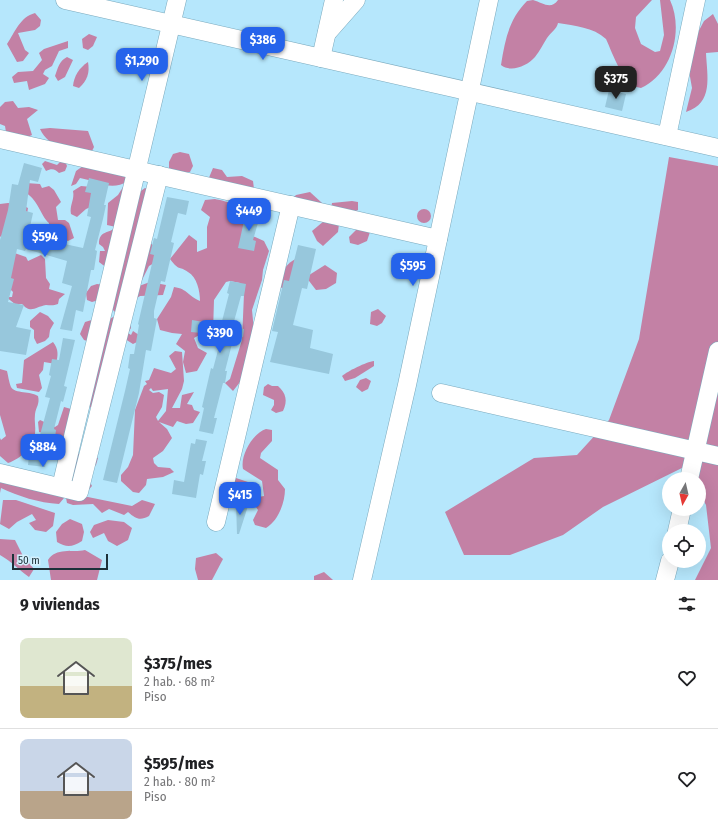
<!DOCTYPE html>
<html lang="es">
<head>
<meta charset="utf-8">
<style>
	body { margin:0; font-family:"Fira Sans Condensed",sans-serif; background:#f2f2f2; color:#202124; height:100vh; display:flex; flex-direction:column; font-size:15px; white-space:nowrap }
	* { box-sizing:border-box; margin:0 }
	p { font-size:13px; color:#757577 }
	.icon { flex:none; width:22px; height:22px; fill:none; stroke:currentColor; stroke-width:2; stroke-linecap:round; stroke-linejoin:round }
	.map { position:relative; height:580px; overflow:hidden }
	.side { display:flex; flex-direction:column; background:#fff; flex:1 }
	.side>* { flex:none }
	.needle { width:26px; rotate:188deg }
	.buttons { position:absolute; left:662px; top:472px; display:grid; gap:8px }
	.buttons a { display:grid; place-items:center; width:44px; height:44px; border-radius:50%; background:#fff; box-shadow:0 4px 16px #0002; font-size:20px }
	.scale { position:absolute; left:12px; bottom:10px; width:96px; box-sizing:border-box; padding-left:4px; border:2px solid #1d3139; border-top:0; font-size:11px; line-height:14px; white-space:nowrap; color:#1d3139; -webkit-text-stroke:3px #d4f1fe; paint-order:stroke }
	.price { position:absolute; translate:-50% -34px; padding:0 9px; border-radius:8px; background:#2563eb; color:#fff; font-size:13px; line-height:26px; filter:drop-shadow(0 1px 2px #0008) }
	.price::after { content:''; position:absolute; left:50%; top:24px; width:12px; height:9px; margin-left:-6px; background:inherit; clip-path:polygon(0 0,100% 0,50% 100%) }
	.price.active { background:#222; color:#fff }
	ul { padding:0; list-style:none }
	li { display:flex; align-items:center; gap:12px; height:100px; padding:0 20px }
	li+li { border-top:1px solid #e0e0e0 }
	li span { display:grid; place-items:center; flex:none; width:112px; height:80px; border-radius:8px; color:#555 }
	li>.icon { margin-inline-start:auto }
	span .icon { width:48px; height:48px; fill:#fffc; stroke-width:1 }
	li b { font-size:17px }
	h2 { display:flex; justify-content:space-between; align-items:center; height:48px; padding:0 20px; font-size:17px }
	.map>svg:first-child { display:block }
</style>
</head>
<body>
<div class="map">
<svg width="718" height="580" viewBox="0 0 718 580">
	<rect width="100%" height="100%" fill="#b6e7fc"/>
	<g fill="#c381a5" fill-rule="evenodd">
		<path d="M533,0C543,3 551,10 558,0H652L636,17L635,28L641,44L655,52L660,51L664,35L660,0H670C684,30 672,74 641,88C623,86 613,54 606,39C593,27 575,26 558,23C557,29 551,32 547,38C543,44 540,51 535,57C527,66 511,73 501,65C505,40 509,19 527,1Z"/>
		<path d="M35,13L41,20L40,26L35,30L18,33L25,50L29,53L23,61L17,62L7,44C15,32 20,17 35,13Z"/>
		<path d="M713,14L718,24V52L706,53C707,76 714,103 686,112L692,88L689,71L695,38L704,21Z"/>
		<path d="M89,34L97,37L93,46L88,50L83,48L82,39Z"/>
		<path d="M68,41V48L59,51L52,66L45,70L43,74L49,78L45,84L29,90L27,81L14,83L12,77L18,72L33,71L42,60L39,53L44,49Z"/>
		<path d="M67,57L73,60L65,77L58,81L55,76C58,68 59,61 67,57Z"/>
		<path d="M88,62C90,73 87,81 79,88L73,86C74,76 79,68 88,62Z"/>
		<path d="M13,101L18,108L29,107L38,110L27,119L32,135L23,139L6,132L5,126L0,124V107L5,102Z"/>
		<path d="M50,128L88,131L94,147L91,153C71,149 49,149 40,129Z"/>
		<path d="M180,152L189,154L193,166L190,172L178,173L169,168V162L173,154Z"/>
		<path d="M669,157L718,166V580H695L711,548L706,505L699,492V479H692L684,467L603,507L563,535L510,555H464L445,512L534,458L577,455L609,420L639,339Z"/>
		<path d="M45,161L57,165L61,161H65L67,166L65,171L59,173C55,169 52,168 46,171L42,164Z"/>
		<path d="M83,166L126,175L128,181C111,192 97,181 80,178L76,184L71,186L76,171Z"/>
		<path d="M213,168L222,170L227,177L242,176L253,181L254,189L208,180Z"/>
		<path d="M26,183L40,184L42,188L49,186L54,190L61,202L56,207L58,220H65L69,223L74,238L68,241L56,237H44L43,246L36,234L37,227L43,224L48,229L49,223C40,215 39,201 26,193Z"/>
		<path d="M81,186L92,187L93,206L86,209L77,217L71,214C69,206 75,199 73,191Z"/>
		<path d="M123,187L138,193L145,188L151,190L149,242L154,246L156,262L149,266L139,286L150,282L166,285L163,295L140,296L116,313L102,299L92,302L87,300L86,293L91,286L97,284L104,285L107,268L99,262L100,251H105L103,247L99,244C99,230 109,234 116,227L107,225L108,203L118,195Z"/>
		<path d="M310,192L322,203L320,205L292,199L296,195Z"/>
		<path d="M215,199C225,201 240,204 243,215C244,220 243,226 244,232L264,241L269,251L263,270L262,280L252,310L254,331L240,382L233,391L225,383L230,379L242,340L244,294L240,283L230,281L226,282L214,300L213,332L210,342L203,333L194,338L198,348L207,353L197,371L186,373L183,362L185,351L176,344L182,334L172,333L160,330L157,319L171,297L174,287C188,289 188,296 200,301C200,291 197,277 188,272C178,265 180,272 170,259L189,235L197,241V252L207,248V227L210,217L201,210L205,200Z"/>
		<path d="M352,201L358,202V210L349,214L331,208L332,203Z"/>
		<path d="M8,203L22,205L28,208L27,214L0,237V204Z"/>
		<circle cx="424" cy="216" r="7"/>
		<path d="M324,221L339,224L338,232L323,246L317,241L312,231Z"/>
		<path d="M357,229L370,232L367,241L358,245L350,243L349,237Z"/>
		<path d="M0,248L26,257L28,261L41,255L45,259L46,278L50,284L49,289L65,294L59,299L58,304C53,306 50,305 46,305C35,307 31,314 22,304H15L6,297H12L13,292L9,288Z"/>
		<path d="M299,257L287,292L278,285C282,271 285,264 299,257Z"/>
		<path d="M325,265L337,273L336,283L326,289L316,290L306,277Z"/>
		<path d="M378,309L386,316L382,323L377,326L370,324L371,312Z"/>
		<path d="M40,312L48,316L54,323L50,330L49,337L45,341L37,344L34,338V330L30,327V321Z"/>
		<path d="M113,317H120L130,323L131,328L128,333L131,335L133,331L139,335V341L133,344L125,339L97,409L89,407L91,392L95,385L87,341L84,340L80,334L85,322L95,319L104,323Z"/>
		<path d="M53,342C59,350 58,355 56,364L44,362L43,370L39,375L42,388L39,392L17,388L16,384L22,383L24,360Z"/>
		<path d="M175,351L182,352L184,381L182,389L172,408H180L182,395L194,392L187,404L192,405L194,410L200,412L193,423L186,424L177,421L173,427L159,422L167,429L172,438L163,451L153,458L154,463L158,467L170,468L174,472L163,477L147,479L146,485L139,493L133,492L121,481V475L128,467L133,455L135,410L144,386L147,384L145,381L149,380L154,368L171,373L176,369L169,356ZM151,388L153,391L168,389L166,411L158,421L156,417L162,407L164,395L159,392L153,393L149,390Z"/>
		<path d="M374,361V366L355,378L345,381L342,376C348,371 366,362 374,361Z"/>
		<path d="M0,369L7,371C8,375 9,382 11,387C15,394 31,391 38,396C40,404 36,407 35,414C34,421 36,427 35,434C33,446 21,459 8,463L0,456V438L1,440L6,436L0,415Z"/>
		<path d="M366,378L371,381L368,389L362,392L356,387L360,380Z"/>
		<path d="M268,384L272,386H278C286,393 288,401 283,411L276,413L271,410L274,405V400L263,395L264,387Z"/>
		<path d="M64,407L71,409L67,449L59,451L54,449L57,440L52,435L39,432L38,422L40,420L55,427L58,425Z"/>
		<path d="M266,429L272,430V441L261,453L260,458L278,470V480L285,489C285,503 278,521 266,528L255,525L253,520L258,510L247,494H241L232,487V481L236,478L251,483L249,488L253,498L264,496L262,481L243,469C240,455 253,433 266,429Z"/>
		<path d="M82,451L98,458L96,465L88,470L87,476L92,486L83,496L132,506L142,500L155,504L149,516C140,521 136,519 128,512L124,515L109,509L102,513L93,504L73,505L67,503L66,498L74,457Z"/>
		<path d="M14,468C26,469 36,475 47,475L64,498L59,504C39,503 18,496 1,488L0,493V476Z"/>
		<path d="M3,500H16L55,513L53,526L46,532L35,530L29,523L36,520L32,514L17,522L9,529L0,524Z"/>
		<path d="M70,519L82,524L84,532L82,541C72,547 67,548 57,542L56,532L62,524Z"/>
		<path d="M108,520L124,522L132,528L128,540L117,546L108,541L104,533L93,538L90,532L94,525Z"/>
		<path d="M0,539L15,540L23,556L34,569L29,577C19,570 11,561 0,555Z"/>
		<path d="M85,550L102,560L97,580H51L48,560C56,547 72,553 85,550Z"/>
		<path d="M216,553L223,559L212,580H198L195,569L196,558Z"/>
		<path d="M324,572L333,580H314V576Z"/>
	</g>
	<g fill="#97c7dc">
		<path d="M609,90L626,94L622,111L605,107Z"/>
		<path d="M24,163L42,168L38,182L30,180L26,211L33,213L28,236L83,248L91,217L87,216L91,193L85,192L89,178L109,183L104,205H106L103,219L95,250L97,251L94,270H91L83,312L76,310L72,331L60,329L72,286L62,283L67,261L26,249L25,251L17,249L11,278L14,279L8,302L24,305L16,327L31,330L26,355L0,351V240L8,210L12,184L18,185Z"/>
		<path d="M167,197L189,201L186,215L178,213L171,242L174,243L165,282L161,281L154,311V318L157,319L151,351L146,350L139,393L117,483L103,480L125,391L130,369L128,368L130,354H134L139,325L138,324L154,255L150,254L154,238L157,239Z"/>
		<path d="M246,212L260,216L253,240L256,241L254,251L238,248Z"/>
		<path d="M298,245L316,249L307,289L302,288L293,325L313,330L310,348L333,354L329,374L270,362L278,332L272,331L284,280L289,281Z"/>
		<path d="M230,281L246,284L244,296H241L233,325L237,326L236,328L244,329L243,337L234,336L225,371H227L225,383H223L214,418H217L213,434L199,431L204,408L202,407L211,368L213,369L222,335L191,332L192,320L221,325L229,294L227,293Z"/>
		<path d="M63,338L75,340L64,386L67,387L63,402L61,401L54,429L56,430L54,445L49,444L45,467L28,465L30,447H32L35,434L40,435L50,398L45,397L51,376L49,375L52,359L59,360Z"/>
		<path d="M196,439L207,441L202,461H206L203,475L200,474L196,498L172,494L174,480L184,482L191,443L195,444Z"/>
		<path d="M236,503L248,506L239,534H237Z"/>
	</g>
	<g fill="none" stroke-linecap="round" stroke-linejoin="round">
		<g stroke="#7aa9bd" stroke-width="19">
			<g id="minor">
				<path d="M65,0L718,148"/>
				<path d="M327,33L356,0"/>
				<path d="M321,58L334,0"/>
				<path d="M667,136L696,0"/>
				<path d="M0,139L438,239"/>
				<path d="M441,393L718,456"/>
				<path d="M0,473L79,492L159,175"/>
				<path d="M689,479L718,351"/>
				<path d="M61,487L177,0"/>
				<path d="M216,522L291,205"/>
				<path d="M677,531L682,509"/>
				<path d="M362,580L407,385L489,0"/>
				<path d="M665,580L670,561"/>
			</g>
		</g>
		<use href="#minor" stroke="#fff" stroke-width="18"/>
	</g>
</svg>
<div class="buttons">
<a><svg class="needle" viewBox="-14 -14 28 28"><path d="M0-13l5 13h-10z" fill="#e53935"/><path d="M0 13l5-13h-10z" fill="#757577"/></svg></a>
<a><svg class="icon" aria-label="locate" viewBox="0 0 24 24"><circle cx="12" cy="12" r="6"/><path d="M12 2v4M12 18v4M2 12h4M18 12h4"/></svg></a>
</div>
<div class="scale">50 m</div>
<b class="price" style="left:263px;top:61px">$386</b>
<b class="price" style="left:142px;top:82px">$1,290</b>
<b class="price active" style="left:616px;top:100px">$375</b>
<b class="price" style="left:249px;top:232px">$449</b>
<b class="price" style="left:45px;top:258px">$594</b>
<b class="price" style="left:413px;top:287px">$595</b>
<b class="price" style="left:220px;top:354px">$390</b>
<b class="price" style="left:43px;top:468px">$884</b>
<b class="price" style="left:240px;top:516px">$415</b>
</div>
<section class="side">
<h2>9 viviendas<svg class="icon" aria-label="filters" viewBox="0 0 24 24"><path d="M4 7h16M4 17h16"/><circle cx="9" cy="7" r="2"/><circle cx="15" cy="17" r="2"/></svg></h2>
<ul>
<li><span style="background:linear-gradient(#dfe7d0 60%,#c2b280 0)"><svg class="icon" aria-label="home" viewBox="0 0 24 24"><path d="M3 11l9-7 9 7M6 9v11h12V9"/></svg></span><div><b>$375/mes</b><p>2 hab. · 68 m²</p><p>Piso</p></div><svg class="icon" aria-label="heart" viewBox="0 0 24 24"><path d="M12 20l-8-8c-3-5 5-10 8-4 3-6 11-1 8 4z"/></svg></li>
<li><span style="background:linear-gradient(#c9d6e8 65%,#b9a48a 0)"><svg class="icon" aria-label="home" viewBox="0 0 24 24"><path d="M3 11l9-7 9 7M6 9v11h12V9"/></svg></span><div><b>$595/mes</b><p>2 hab. · 80 m²</p><p>Piso</p></div><svg class="icon" aria-label="heart" viewBox="0 0 24 24"><path d="M12 20l-8-8c-3-5 5-10 8-4 3-6 11-1 8 4z"/></svg></li>
</ul>
</section>
</body>
</html>
